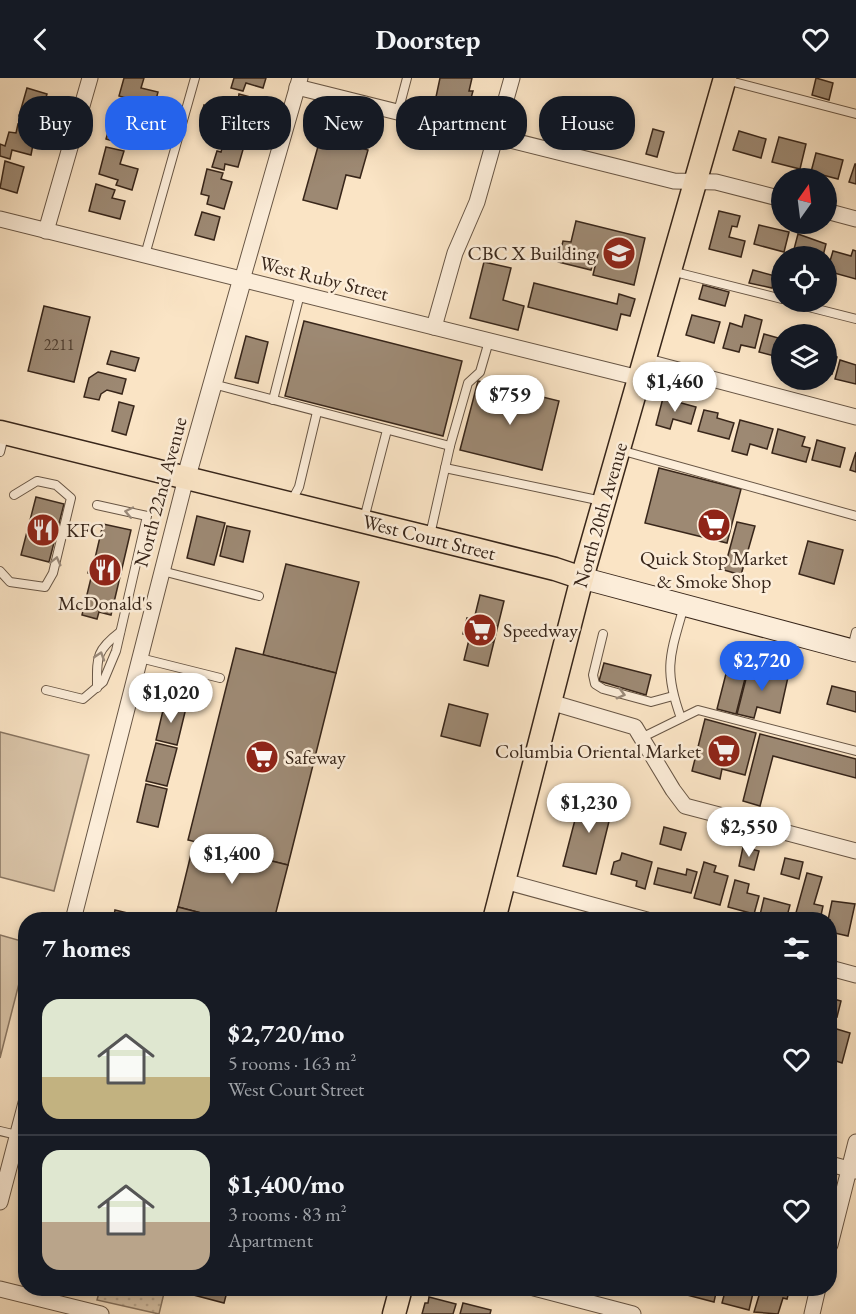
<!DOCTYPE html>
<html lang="en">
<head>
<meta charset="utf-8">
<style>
	body { margin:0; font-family:"EB Garamond",serif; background:#242831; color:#f1f3f6; height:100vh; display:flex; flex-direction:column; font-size:22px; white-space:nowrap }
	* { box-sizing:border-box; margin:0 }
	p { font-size:20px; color:#9ea1a6 }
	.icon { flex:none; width:33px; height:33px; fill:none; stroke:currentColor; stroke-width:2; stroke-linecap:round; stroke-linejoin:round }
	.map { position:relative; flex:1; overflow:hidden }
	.side { position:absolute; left:18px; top:834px; width:819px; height:384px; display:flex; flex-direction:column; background:#171b24; border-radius:24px; box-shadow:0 3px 9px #0003 }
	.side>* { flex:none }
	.hud { position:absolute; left:18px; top:18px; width:820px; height:54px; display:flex; gap:12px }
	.needle { width:39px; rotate:14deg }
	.controls { position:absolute; left:771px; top:90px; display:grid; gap:12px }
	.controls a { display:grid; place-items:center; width:66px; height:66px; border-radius:50%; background:#171b24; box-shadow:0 3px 9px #0003; font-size:30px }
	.price { position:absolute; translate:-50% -51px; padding:0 14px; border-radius:21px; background:#fff; color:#222; font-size:20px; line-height:39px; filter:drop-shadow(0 2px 3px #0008) }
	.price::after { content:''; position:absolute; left:50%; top:36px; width:18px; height:14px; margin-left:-9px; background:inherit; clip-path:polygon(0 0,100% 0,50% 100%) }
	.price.active { background:#2563eb; color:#fff }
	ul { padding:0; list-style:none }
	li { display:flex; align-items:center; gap:18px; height:150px; padding:0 24px }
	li+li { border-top:2px solid #363941 }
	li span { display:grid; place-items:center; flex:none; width:168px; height:120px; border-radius:18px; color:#555 }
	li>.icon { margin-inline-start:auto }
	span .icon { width:72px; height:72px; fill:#fffc; stroke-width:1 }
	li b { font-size:26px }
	h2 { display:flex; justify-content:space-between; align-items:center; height:72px; padding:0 24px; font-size:26px }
	.pill { padding:0 21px; border-radius:24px; background:#171b24; box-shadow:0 3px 9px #0003; font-size:21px; line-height:54px }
	.pill.active { background:#2563eb; color:#fff }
	header { display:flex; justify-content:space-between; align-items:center; height:78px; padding:0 24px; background:#171b24; font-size:27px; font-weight:700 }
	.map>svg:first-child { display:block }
</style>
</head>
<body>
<header><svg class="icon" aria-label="back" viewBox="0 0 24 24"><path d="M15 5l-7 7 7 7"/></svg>Doorstep<svg class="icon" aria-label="heart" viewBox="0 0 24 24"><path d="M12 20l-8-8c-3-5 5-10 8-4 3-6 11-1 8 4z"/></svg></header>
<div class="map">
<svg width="856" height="1236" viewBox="0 0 856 1236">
	<defs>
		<pattern id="grass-dots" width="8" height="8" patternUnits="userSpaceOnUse" patternTransform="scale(1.5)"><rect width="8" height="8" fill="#d9c4a8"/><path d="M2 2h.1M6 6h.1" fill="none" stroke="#bba890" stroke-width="1.8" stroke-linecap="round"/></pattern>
	</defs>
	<rect width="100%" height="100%" fill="#fae4c5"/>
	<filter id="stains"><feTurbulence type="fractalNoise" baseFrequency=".00333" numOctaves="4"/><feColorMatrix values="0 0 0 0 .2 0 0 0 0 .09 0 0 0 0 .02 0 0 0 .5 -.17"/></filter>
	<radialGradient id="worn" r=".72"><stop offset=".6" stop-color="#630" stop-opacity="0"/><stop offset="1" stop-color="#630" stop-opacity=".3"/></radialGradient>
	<path fill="url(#grass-dots)" stroke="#887561" stroke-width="1.5" d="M100,1211V1210L165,1211L159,1236L97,1222Z"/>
	<g fill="#d9c4a8" stroke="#887561" stroke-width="1.5">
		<path d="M0,654L89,677L54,813L0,799Z"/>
		<path d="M0,857L25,864L26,878L0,980Z"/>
	</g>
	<g fill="#9d8973" stroke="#38261a" stroke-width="1.5">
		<path d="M124,0H144L141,10L158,14L153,33L137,29L138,23L119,18Z"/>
		<path d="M234,0H266L263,10L246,5L243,13L231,10Z"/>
		<path d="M440,0H472L469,13H473L469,27L436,19Z"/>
		<path d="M816,0L833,5L829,22L812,17Z"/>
		<path d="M27,10L47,16L39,43L19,38Z"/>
		<path d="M239,16L258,21L249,55L230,50L235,32L228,30L230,21L238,23Z"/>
		<path d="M204,27L218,31L215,44L201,40Z"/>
		<path d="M114,33L135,39L127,67L106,61Z"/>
		<path d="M18,46L36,51L31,77L12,72L10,81L0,78V66L5,68L9,54L16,55Z"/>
		<path d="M324,47L348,54L345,65L368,72L360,100L346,97L337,131L303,122Z"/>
		<path d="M653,51L664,54L657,79L646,76Z"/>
		<path d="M739,53L766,61L761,80L733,72Z"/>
		<path d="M226,56L246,61L238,89L225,86L224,92L212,89L217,73L221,74Z"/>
		<path d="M779,59L806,66L800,91L772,84Z"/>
		<path d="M106,69L124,73L120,86L138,91L132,112L116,107L118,102L99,96Z"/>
		<path d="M816,75L843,82L838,101L811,94Z"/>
		<path d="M5,83L24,89L17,115L0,110Z"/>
		<path d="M855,86H856V106L849,104Z"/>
		<path d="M207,91L223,95L221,101L232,104L224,131L207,126L209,118L201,116Z"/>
		<path d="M96,106L115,112L112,120L125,123L120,141L89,133Z"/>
		<path d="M719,133L740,138L737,149L732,148L729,159L745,163L741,179L709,171Z"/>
		<path d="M202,134L220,139L214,162L195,157Z"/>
		<path d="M576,143L645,160L634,207L593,197L598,176L596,175L591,192L558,184L563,163L571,164Z"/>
		<path d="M759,147L789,154L784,174L754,166Z"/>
		<path d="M798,156L826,166L823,178H804L793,175Z"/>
		<path d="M853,172L856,173V201L827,193L833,173L851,178Z"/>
		<path d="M484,184L511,190L503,222L524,228L518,252L470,240Z"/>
		<path d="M753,192L775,198L772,210L749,205Z"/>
		<path d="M534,205L617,226L619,216L635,221L630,238L621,236L617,252L528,229Z"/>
		<path d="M703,207L729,214L725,228L699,221Z"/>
		<path d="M44,228L90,239L74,304L28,293Z"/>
		<path d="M692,237L720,244L714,265L686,257Z"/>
		<path d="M745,237L762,242L755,270L741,267L739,274L723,270L730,245L742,249Z"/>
		<path d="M304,243L462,283L443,358L285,318Z"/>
		<path d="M764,256L782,261V280L759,274Z"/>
		<path d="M246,258L268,264L258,305L235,300Z"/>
		<path d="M111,273L139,280L135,293L107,286Z"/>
		<path d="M826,276L837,279L832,296L826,294Z"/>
		<path d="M840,282L856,287V306L835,301Z"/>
		<path d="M98,294L126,301L122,316L107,312L101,316L99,322L84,319L89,300Z"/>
		<path d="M478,303L559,323L542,392L460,372Z"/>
		<path d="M663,320L696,329L691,346L673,341L670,351L656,347Z"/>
		<path d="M119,324L134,328L126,357L112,353Z"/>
		<path d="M704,332L718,335L717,340L734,345L729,361L698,353Z"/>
		<path d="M740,342L773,351L767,371L750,366L747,377L732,373Z"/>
		<path d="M778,351L805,359L802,368L810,370L806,384L772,375Z"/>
		<path d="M817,362L845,370L840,389L812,382Z"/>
		<path d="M856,374V394L850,392Z"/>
		<path d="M659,390L741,411L727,465L645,445Z"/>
		<path d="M36,419L64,426L49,484L21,477Z"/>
		<path d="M197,438L225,445L214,487L187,480Z"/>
		<path d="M737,444L755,448L741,497L724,492Z"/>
		<path d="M103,446L131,452L111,537L99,534L97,541L82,537L92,496L88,495L90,488L93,489Z"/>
		<path d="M227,448L250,453L243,484L220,478Z"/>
		<path d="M808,463L843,472L834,506L799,496Z"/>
		<path d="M286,486L359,504L336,595L263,577Z"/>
		<path d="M480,517L504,523L488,588L464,582Z"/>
		<path d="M467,540L497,548L493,564L463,556Z"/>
		<path d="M236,570L336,595L288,787L188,762Z"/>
		<path d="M729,584L748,589L736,636L717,631Z"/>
		<path d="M604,585L651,597L646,617L599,603Z"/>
		<path d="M749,589L788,599L780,635L757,629L754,640L737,636Z"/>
		<path d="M832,608L856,614V634L827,626Z"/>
		<path d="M165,624L186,630L177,667L156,662Z"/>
		<path d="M449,626L488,636L480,668L441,658Z"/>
		<path d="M705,641L756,655L745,697L722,691L720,701L692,693Z"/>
		<path d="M760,656L856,681V700L773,678L760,728L743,723Z"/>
		<path d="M156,665L177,670L167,708L146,703Z"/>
		<path d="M146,706L167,711L158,749L137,744Z"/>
		<path d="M582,715L614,723L596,796L563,788Z"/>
		<path d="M664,749L686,755L681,772L660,766Z"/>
		<path d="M194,764L288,787L274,842H228L178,829Z"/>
		<path d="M743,769L759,773L754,792L739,788Z"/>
		<path d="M622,775L652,784L645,811L636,808L637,803L611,796L614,784L620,782Z"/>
		<path d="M785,780L803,784L799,801L781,796Z"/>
		<path d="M704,784L716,788L714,794L728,798L720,827L694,820Z"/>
		<path d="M658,790L686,797L687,791L697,794L691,815L654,806Z"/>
		<path d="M807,795L822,799L814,826L823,828L820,842H794Z"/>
		<path d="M735,802L749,806L747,815L759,818L754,836L728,829Z"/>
		<path d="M764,820L790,827L786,842L760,837Z"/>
		<path d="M832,823L855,826L848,858L830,854V842H828Z"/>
		<path d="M178,829L228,842H174Z"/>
		<path d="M115,832L136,837L135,842H113Z"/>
		<path d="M830,920L841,923L837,939L830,937Z"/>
		<path d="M830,949L850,955L842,985L830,981Z"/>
		<path d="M167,1210H228L224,1225Z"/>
		<path d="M689,1210H717L714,1224L687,1217Z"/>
		<path d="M726,1210H735L753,1215L749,1232L722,1225Z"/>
		<path d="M772,1210H790L787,1221L783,1220L778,1236L754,1234L761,1211L772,1214Z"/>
		<path d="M429,1219L456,1226L453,1236H422L425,1225H428Z"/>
		<path d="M463,1225L491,1232L490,1236H460Z"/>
	</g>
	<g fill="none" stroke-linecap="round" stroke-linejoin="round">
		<g stroke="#685645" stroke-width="10">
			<g id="service">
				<path d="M726,2L856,36"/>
				<path d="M398,34L407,0"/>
				<path d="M145,177L195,0"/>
				<path d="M671,193L782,221"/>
				<path d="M789,224L856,241"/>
				<path d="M213,306L450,368"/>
				<path d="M273,322L300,216"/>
				<path d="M620,372L856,438"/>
				<path d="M0,374L4,358"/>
				<path d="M445,390L602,423"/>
				<path d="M291,424L299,409L317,334"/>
				<path d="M364,441L387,352"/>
				<path d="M430,457L450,368L468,305L480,294L489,263"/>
				<path d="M0,493L10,504L45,509L53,495L71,420L56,407L37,403L14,417"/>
				<path d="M162,493L259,518"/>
				<path d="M603,556L593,597L595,606L603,611L651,624L673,618"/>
				<path d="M852,570L856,554"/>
				<path d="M140,580L220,600"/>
				<path d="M97,610C97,580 95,573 120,554"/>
				<path d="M46,612L83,621L103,604L116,573L147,438L97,427"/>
				<path d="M681,640C663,591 670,577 684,528"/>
				<path d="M641,660L698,632L856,673"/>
				<path d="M0,1053L17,1057"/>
			</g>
		</g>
		<g stroke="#685645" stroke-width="17">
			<g id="minor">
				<path d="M297,9L674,103L716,104L782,121"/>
				<path d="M826,133L856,141"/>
				<path d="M0,141L639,300"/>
				<path d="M46,153L90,0"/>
				<path d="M242,202L300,0"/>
				<path d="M434,249L455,175L477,124L512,0"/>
				<path d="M644,283L856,339"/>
				<path d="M550,624L635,649L673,712L685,728L856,773"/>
				<path d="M504,803L647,842"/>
				<path d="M73,842L186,400"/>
				<path d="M830,890L856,897"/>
				<path d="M830,1086L856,1093"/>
				<path d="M0,1124L26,1025"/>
				<path d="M830,1167L856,1064"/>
				<path d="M534,1210L633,1236"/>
				<path d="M0,1211L101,1236"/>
				<path d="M812,1236L818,1210"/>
			</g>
		</g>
		<g stroke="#685645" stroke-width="20">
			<path id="tertiary" d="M186,400L242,202"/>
		</g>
		<g stroke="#38261a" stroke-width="23">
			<path id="secondary" d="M582,500L856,573"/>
		</g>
		<g stroke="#38261a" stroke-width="25">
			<g id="primary">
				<path d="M0,354L475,471L555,491L582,500"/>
				<path d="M494,842L582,500L725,0"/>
				<path d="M394,1236L401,1210"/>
			</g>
		</g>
		<use href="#service" stroke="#fcedd9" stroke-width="8"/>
		<use href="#minor" stroke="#fcedd9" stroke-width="15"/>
		<use href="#tertiary" stroke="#fcedd9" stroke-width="18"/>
		<use href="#secondary" stroke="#fcedd9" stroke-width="21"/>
		<use href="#primary" stroke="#fae4c5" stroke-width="22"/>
	</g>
	<defs><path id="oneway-chevron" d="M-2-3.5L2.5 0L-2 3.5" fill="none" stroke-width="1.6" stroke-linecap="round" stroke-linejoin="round" transform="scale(1.5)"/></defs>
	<g stroke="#9a8a7a">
		<use href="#oneway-chevron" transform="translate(129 434) rotate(-168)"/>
		<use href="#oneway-chevron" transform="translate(56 483) rotate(-76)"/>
		<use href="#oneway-chevron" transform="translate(100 578) rotate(-72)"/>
		<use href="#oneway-chevron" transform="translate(621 616) rotate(15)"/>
	</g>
	<defs>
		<g id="university-disc" transform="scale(1.725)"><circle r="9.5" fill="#8f2418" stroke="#fcedd9"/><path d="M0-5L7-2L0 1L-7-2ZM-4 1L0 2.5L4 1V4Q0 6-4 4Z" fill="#fff"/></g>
		<g id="supermarket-disc" transform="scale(1.725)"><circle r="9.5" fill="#8f2418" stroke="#fcedd9"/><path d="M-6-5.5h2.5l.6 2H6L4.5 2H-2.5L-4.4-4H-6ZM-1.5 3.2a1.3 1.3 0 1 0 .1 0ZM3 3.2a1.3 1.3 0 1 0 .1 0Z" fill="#fff"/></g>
		<g id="restaurant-disc" transform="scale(1.725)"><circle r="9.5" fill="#8f2418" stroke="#fcedd9"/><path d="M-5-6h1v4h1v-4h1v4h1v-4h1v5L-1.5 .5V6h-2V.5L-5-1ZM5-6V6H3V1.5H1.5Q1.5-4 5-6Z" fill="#fff"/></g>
	</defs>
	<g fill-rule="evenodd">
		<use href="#university-disc" x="619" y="175"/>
		<use href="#supermarket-disc" x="714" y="447"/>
		<use href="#restaurant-disc" x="43" y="452"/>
		<use href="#restaurant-disc" x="105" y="492"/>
		<use href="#supermarket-disc" x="480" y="552"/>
		<use href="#supermarket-disc" x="724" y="673"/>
		<use href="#supermarket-disc" x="262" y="679"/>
	</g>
	<g text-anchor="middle" stroke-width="5" stroke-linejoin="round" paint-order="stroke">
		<g font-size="16" fill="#513f30">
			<text x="59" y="272">2211</text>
		</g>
		<g font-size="20" fill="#38261a" stroke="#fcedd9" text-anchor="start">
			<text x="596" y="182" text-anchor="end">CBC X Building</text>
			<text x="66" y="459">KFC</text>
			<text x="714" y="487" text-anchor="middle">Quick Stop Market<tspan x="714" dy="23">&amp; Smoke Shop</tspan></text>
			<text x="105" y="532" text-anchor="middle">McDonald's</text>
			<text x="503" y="559">Speedway</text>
			<text x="701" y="680" text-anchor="end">Columbia Oriental Market</text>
			<text x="285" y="686">Safeway</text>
		</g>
		<g font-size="20" fill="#38261a" stroke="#fcedd9">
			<text transform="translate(324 200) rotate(14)" y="7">West Ruby Street</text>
			<text transform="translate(160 414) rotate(-75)" y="7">North 22nd Avenue</text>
			<text transform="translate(600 437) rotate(-74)" y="7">North 20th Avenue</text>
			<text transform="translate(429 459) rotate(14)" y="7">West Court Street</text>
		</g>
	</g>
	<rect width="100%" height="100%" filter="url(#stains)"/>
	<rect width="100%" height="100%" fill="url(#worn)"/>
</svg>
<div class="controls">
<a><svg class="needle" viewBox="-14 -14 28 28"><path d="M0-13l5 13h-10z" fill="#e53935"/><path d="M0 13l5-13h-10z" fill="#9ea1a6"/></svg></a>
<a><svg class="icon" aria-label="locate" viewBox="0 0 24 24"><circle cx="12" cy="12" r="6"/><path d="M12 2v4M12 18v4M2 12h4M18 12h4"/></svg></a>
<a><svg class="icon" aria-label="layers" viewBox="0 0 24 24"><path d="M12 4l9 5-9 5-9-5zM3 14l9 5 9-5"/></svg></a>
</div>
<b class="price" style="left:675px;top:335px">$1,460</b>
<b class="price" style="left:510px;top:348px">$759</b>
<b class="price active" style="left:762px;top:614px">$2,720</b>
<b class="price" style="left:171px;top:646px">$1,020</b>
<b class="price" style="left:589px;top:756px">$1,230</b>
<b class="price" style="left:749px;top:780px">$2,550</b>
<b class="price" style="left:232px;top:807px">$1,400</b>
<div class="hud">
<a class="pill">Buy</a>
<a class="pill active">Rent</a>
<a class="pill">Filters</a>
<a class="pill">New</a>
<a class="pill">Apartment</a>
<a class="pill">House</a>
</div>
<section class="side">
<h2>7 homes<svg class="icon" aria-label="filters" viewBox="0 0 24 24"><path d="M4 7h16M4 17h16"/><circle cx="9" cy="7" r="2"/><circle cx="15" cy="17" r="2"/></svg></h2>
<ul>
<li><span style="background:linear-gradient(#dfe7d0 65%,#c2b280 0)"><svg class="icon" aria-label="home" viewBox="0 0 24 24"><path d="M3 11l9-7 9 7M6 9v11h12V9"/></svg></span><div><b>$2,720/mo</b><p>5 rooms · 163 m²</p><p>West Court Street</p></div><svg class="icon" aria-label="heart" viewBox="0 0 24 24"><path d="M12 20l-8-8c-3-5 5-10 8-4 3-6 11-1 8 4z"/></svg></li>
<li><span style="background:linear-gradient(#dfe7d0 60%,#b9a48a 0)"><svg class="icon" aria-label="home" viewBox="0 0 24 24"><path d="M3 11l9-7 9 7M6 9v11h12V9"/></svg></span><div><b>$1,400/mo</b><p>3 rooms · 83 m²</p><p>Apartment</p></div><svg class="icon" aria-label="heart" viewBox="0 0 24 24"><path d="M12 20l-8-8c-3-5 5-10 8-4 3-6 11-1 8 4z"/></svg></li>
</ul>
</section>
</div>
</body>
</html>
